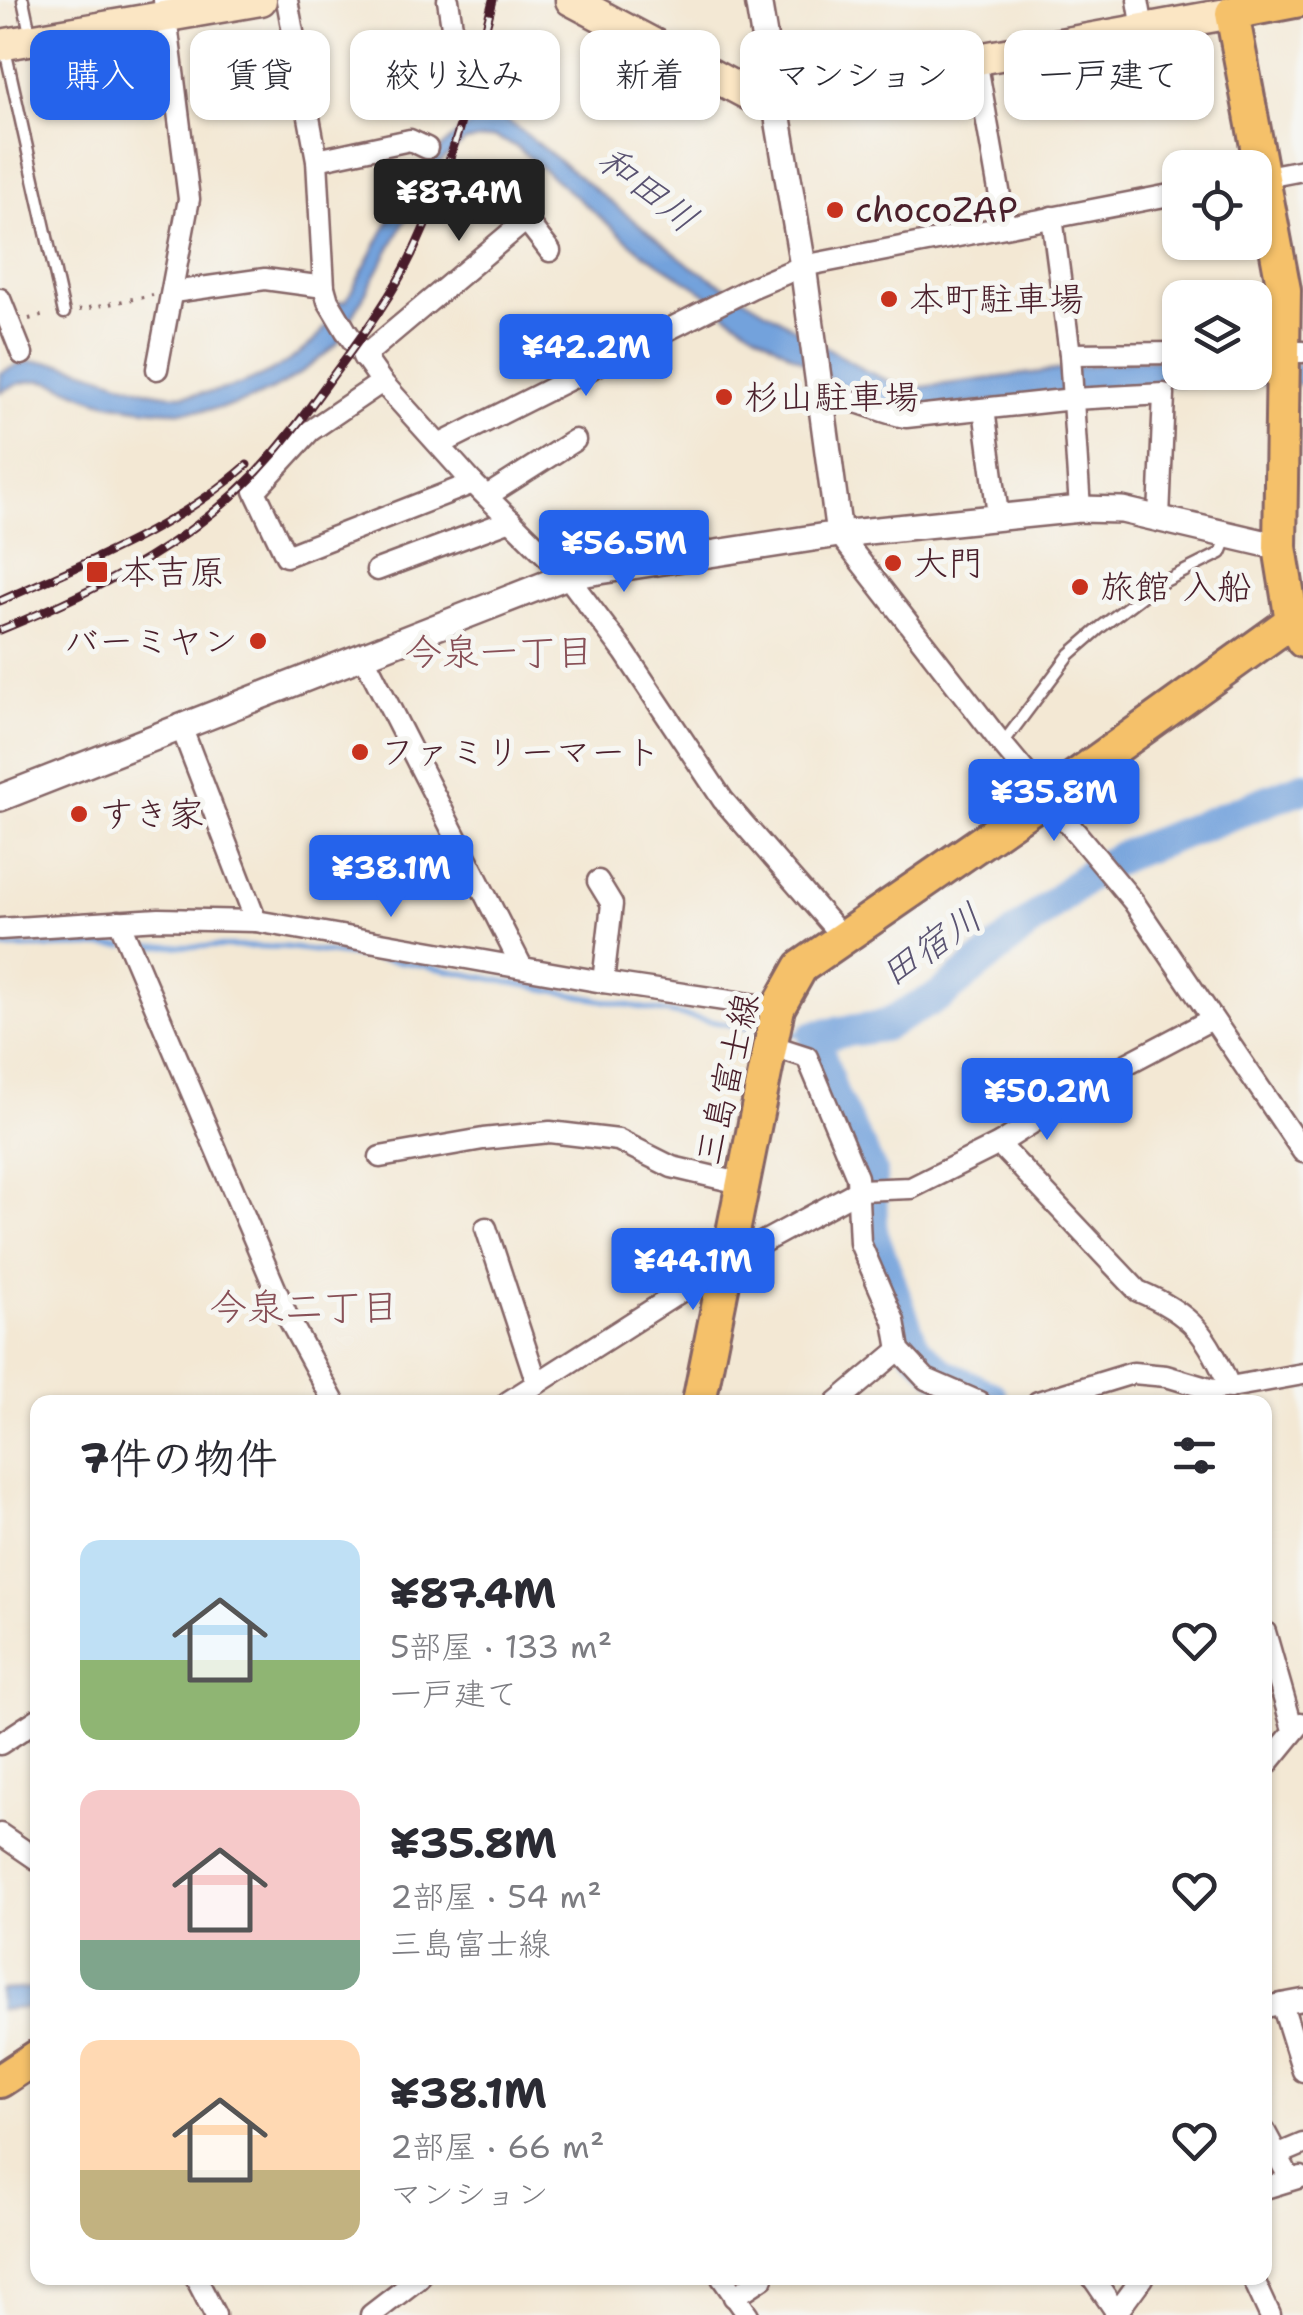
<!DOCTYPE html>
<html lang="ja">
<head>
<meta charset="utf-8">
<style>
	body { margin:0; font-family:"Shantell Sans","Klee One",sans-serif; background:#f7f7f7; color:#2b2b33; height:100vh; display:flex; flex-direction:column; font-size:38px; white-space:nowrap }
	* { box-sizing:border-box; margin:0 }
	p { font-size:32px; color:#7c7c81 }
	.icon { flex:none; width:55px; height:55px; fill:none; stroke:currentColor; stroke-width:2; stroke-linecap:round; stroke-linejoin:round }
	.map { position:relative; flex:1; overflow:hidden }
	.drawer { position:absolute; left:30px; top:1395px; width:1242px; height:890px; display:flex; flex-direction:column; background:#fff; border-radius:20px; box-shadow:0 2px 8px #0004 }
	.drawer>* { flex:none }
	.guide { position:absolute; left:30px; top:30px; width:1245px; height:90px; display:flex; gap:20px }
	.tools { position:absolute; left:1162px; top:150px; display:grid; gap:20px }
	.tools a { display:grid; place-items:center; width:110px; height:110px; border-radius:20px; background:#fff; box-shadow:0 2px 8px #0004; font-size:50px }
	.price { position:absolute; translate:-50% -85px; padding:0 22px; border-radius:10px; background:#2563eb; color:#fff; font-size:32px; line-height:65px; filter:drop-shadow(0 2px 5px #0008) }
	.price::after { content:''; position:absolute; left:50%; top:60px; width:30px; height:22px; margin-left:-15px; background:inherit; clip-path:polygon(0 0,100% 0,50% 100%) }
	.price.current { background:#222; color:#fff }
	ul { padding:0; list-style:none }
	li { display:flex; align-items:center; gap:30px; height:250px; padding:0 50px }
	li span { display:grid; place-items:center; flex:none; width:280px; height:200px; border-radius:20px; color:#555 }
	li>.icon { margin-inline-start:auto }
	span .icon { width:120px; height:120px; fill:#fffc; stroke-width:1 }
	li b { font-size:42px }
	h2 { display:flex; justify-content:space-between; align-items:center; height:120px; padding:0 50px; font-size:42px }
	.pill { padding:0 35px; border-radius:20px; background:#fff; box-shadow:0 2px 8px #0004; font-size:35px; line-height:90px }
	.pill.current { background:#2563eb; color:#fff }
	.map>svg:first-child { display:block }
</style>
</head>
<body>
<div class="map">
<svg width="1303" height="2315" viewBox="0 0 1303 2315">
	<rect width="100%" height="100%" fill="#f6f6f2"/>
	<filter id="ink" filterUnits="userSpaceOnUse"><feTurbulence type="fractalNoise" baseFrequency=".01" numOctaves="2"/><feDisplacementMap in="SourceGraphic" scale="20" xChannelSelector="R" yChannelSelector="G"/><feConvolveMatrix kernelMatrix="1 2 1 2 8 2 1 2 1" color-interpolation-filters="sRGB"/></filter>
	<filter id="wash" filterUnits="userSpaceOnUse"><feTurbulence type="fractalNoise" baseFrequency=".0048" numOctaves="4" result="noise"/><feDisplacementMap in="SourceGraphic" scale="40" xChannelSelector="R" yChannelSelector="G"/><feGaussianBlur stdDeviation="2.25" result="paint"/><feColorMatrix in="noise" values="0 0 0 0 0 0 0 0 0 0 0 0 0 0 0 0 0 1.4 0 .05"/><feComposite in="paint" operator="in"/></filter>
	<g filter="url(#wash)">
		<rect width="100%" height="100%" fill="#f3e8d4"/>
		<path fill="#f7d0cc" d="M1094,67L1100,106L1076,110L1071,70Z"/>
		<g fill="#73a2dc" stroke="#5e6084" stroke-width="2.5">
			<path d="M485,116L506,120L523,132L691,266L866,371L907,389L1136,360H1180V372H1255V362L1303,365V384L1165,385L908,410L880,405L837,383L725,313L705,293L640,251L517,147L495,137L465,141L435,166L338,343C265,409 205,423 109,403C61,393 52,365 0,392V373C9,369 20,363 29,362C71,359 110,381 149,391C205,405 273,379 314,341C325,331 332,315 339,302L346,301C383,236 415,151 485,116Z"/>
			<path d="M921,1348L947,1372L996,1393L999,1402H989L987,1398C958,1388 934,1375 913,1352Z"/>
			<path d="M37,1988V2007L0,2010V1990Z"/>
		</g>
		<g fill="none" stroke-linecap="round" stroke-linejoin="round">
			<g stroke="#73a2dc" stroke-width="5">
				<path d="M135,946L284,947L409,963L762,1031"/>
				<path d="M0,948L124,946"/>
				<path d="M788,1033L814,1036"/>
			</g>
			<path stroke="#73a2dc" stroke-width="32" d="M991,1402V1397L943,1374L914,1348L872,1232L871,1171L833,1096L814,1036L883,1026L941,995L1092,872L1123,856L1303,787"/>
		</g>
	</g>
	<g filter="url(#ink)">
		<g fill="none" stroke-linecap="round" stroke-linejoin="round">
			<g stroke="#856566" stroke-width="15">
				<g id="service">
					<path d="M23,0L31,38"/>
					<path d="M4,45L64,313"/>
					<path d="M1003,743L1070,654L1101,627L1155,586L1221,553L1228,536"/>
				</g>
			</g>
			<g stroke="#856566" stroke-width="25">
				<g id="minor">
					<path d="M287,0L317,160L324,287L328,301L346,331L382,382L473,483L567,576L625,653L723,800L844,939"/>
					<path d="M448,0L460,80"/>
					<path d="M1138,0L1143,29"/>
					<path d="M976,59L1005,225"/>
					<path d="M317,160L410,140L427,148"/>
					<path d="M1256,179L1303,170"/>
					<path d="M1052,217L1070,354L1080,509"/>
					<path d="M173,292L265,279L324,287"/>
					<path d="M0,299L22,354"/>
					<path d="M1255,352H1303"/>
					<path d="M1070,354L1180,353"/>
					<path d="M363,357L526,220L550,251"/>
					<path d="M157,369L189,199L164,0"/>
					<path d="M382,382L310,431L255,491L286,556L473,483"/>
					<path d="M822,401C856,394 873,412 906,417L1073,399L1164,394L1159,518"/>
					<path d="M984,409L998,515"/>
					<path d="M441,444L751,288L803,266L1180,193"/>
					<path d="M487,496L575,440"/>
					<path d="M839,534L1002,744L1133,901L1303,1152"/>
					<path d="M377,570L511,520"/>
					<path d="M364,657L522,967"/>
					<path d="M182,729L256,921"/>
					<path d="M598,881L612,904L603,982"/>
					<path d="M119,921L286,1314L334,1402"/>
					<path d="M0,929L159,919L256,921L603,982L778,1008"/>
					<path d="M773,1046L807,1057L857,1177L860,1243L894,1321L899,1350L926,1379L979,1402"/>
					<path d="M999,1144L1138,1291C1193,1314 1207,1335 1230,1388"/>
					<path d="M380,1157L483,1139L550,1132L618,1140L672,1167L744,1184"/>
					<path d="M486,1228L537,1383"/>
					<path d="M508,1402L730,1260L859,1190L911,1188L999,1144L1119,1068L1212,1019"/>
					<path d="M837,1402L899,1350"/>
					<path d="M1038,1402L1133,1373L1166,1376L1213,1390L1303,1374"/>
					<path d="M1265,1632L1293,1730"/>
					<path d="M0,1744L38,1719"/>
					<path d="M1265,1767L1301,1723"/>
					<path d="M0,1834L38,1860"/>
					<path d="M1282,2004L1303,2071"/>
					<path d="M1265,2007L1303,2000"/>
					<path d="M1265,2132L1290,2179"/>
					<path d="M1277,2155L1303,2144"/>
					<path d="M1265,2188L1301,2177"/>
					<path d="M196,2278L215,2315"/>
					<path d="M722,2278L748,2315"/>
					<path d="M1093,2278L1117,2313"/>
					<path d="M1253,2278L1270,2315"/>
					<path d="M734,2297L763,2278"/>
					<path d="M371,2315L419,2278"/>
					<path d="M1115,2315L1142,2278"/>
				</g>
			</g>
			<g stroke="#856566" stroke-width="30">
				<g id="tertiary">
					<path d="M758,0L803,266L839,534"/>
					<path d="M0,798L567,576L839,534L1080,509L1122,510L1280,547"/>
				</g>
			</g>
			<g stroke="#856566" stroke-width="35">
				<g id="secondary">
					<path d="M571,0L757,99L1232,13"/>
					<path d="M0,45L261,0"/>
				</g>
			</g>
			<g stroke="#856566" stroke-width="38">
				<g id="primary">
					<path d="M1300,0L1232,13L1284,290L1280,547L1292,621L1303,641"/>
					<path d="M699,1402L778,1008L801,967L1047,797L1292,621"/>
					<path d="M0,2081L38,2056"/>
				</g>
			</g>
			<g stroke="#856566" stroke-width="4" stroke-dasharray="2.5 8" stroke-linecap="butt">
				<path d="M79,310L153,295"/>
				<path d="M29,319L49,314"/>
			</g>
			<use href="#service" stroke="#fff" stroke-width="10"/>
			<use href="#minor" stroke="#fff" stroke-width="20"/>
			<use href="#tertiary" stroke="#fff" stroke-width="25"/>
			<use href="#secondary" stroke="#fbe6c4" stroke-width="30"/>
			<use href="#primary" stroke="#f5c16b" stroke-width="32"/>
			<g stroke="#4a1f2b" stroke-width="9">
				<g id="rail">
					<path d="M0,601C85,563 176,528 247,465"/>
					<path d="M0,630C100,590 202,538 273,454C293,431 311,406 329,381C358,341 390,300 412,254C451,174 471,86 493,0"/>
				</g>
			</g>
			<use href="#rail" stroke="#f6f6f2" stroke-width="5" stroke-dasharray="15" stroke-linecap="butt"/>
		</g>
	</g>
	<g fill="#c8321e" stroke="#f6f6f2" stroke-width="4">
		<circle cx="835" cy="210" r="10"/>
		<circle cx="889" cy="299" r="10"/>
		<circle cx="724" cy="397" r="10"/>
		<circle cx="893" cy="563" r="10"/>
		<rect x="85" y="560" width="24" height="24" rx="5"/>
		<circle cx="1080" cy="587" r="10"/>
		<circle cx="258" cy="641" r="10"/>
		<circle cx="360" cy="752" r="10"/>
		<circle cx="79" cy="814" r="10"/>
	</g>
	<g text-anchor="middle" stroke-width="10" stroke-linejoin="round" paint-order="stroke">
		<g font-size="35" fill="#4a1f2b" stroke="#f6f6f2" text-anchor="start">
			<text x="855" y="222">chocoZAP</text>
			<text x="909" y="311">本町駐車場</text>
			<text x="744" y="409">杉山駐車場</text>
			<text x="913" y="575">大門</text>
			<text x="120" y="584">本吉原</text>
			<text x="1100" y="599">旅館 入船</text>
			<text x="238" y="653" text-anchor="end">バーミヤン</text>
			<text x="380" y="764">ファミリーマート</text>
			<text x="99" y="826">すき家</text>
		</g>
		<g font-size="35" fill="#4a1f2b" stroke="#f6f6f2">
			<text transform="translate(727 1079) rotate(-77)" y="12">三島富士線</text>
		</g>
		<g font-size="38" font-style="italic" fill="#5a5372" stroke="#f6f6f2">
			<text transform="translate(648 189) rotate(38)" y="13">和田川</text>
			<text transform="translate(931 945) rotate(-35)" y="13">田宿川</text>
		</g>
		<g font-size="38" fill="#885057" stroke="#f6f6f2">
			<text x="499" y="665">今泉一丁目</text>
			<text x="304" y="1320">今泉二丁目</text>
		</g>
	</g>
</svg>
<div class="tools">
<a><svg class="icon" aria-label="locate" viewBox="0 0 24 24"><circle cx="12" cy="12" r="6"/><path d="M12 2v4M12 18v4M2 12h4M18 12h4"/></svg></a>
<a><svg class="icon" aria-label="layers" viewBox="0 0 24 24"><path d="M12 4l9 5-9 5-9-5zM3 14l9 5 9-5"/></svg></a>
</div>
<b class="price current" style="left:459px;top:244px">¥87.4M</b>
<b class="price" style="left:586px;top:399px">¥42.2M</b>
<b class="price" style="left:624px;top:595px">¥56.5M</b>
<b class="price" style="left:1054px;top:844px">¥35.8M</b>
<b class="price" style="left:391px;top:920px">¥38.1M</b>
<b class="price" style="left:1047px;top:1143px">¥50.2M</b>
<b class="price" style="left:693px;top:1313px">¥44.1M</b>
<div class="guide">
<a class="pill current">購入</a>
<a class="pill">賃貸</a>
<a class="pill">絞り込み</a>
<a class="pill">新着</a>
<a class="pill">マンション</a>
<a class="pill">一戸建て</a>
</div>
<section class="drawer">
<h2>7件の物件<svg class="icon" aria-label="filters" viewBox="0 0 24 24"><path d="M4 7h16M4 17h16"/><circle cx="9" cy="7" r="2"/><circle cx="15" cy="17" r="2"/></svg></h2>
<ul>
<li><span style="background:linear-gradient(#bfe0f5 60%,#8fb573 0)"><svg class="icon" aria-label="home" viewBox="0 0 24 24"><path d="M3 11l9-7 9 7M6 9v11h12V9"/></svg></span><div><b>¥87.4M</b><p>5部屋 · 133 m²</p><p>一戸建て</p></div><svg class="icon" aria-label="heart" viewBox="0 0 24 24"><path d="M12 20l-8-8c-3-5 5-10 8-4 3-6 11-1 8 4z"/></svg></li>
<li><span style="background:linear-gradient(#f6c9c9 75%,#7fa58c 0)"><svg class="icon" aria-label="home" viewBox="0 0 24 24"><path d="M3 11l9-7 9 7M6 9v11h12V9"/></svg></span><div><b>¥35.8M</b><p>2部屋 · 54 m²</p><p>三島富士線</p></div><svg class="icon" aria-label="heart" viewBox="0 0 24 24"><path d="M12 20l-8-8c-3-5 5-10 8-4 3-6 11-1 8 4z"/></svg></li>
<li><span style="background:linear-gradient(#ffd9b3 65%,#c2b280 0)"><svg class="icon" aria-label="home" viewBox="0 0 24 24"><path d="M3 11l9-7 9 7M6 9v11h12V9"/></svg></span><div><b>¥38.1M</b><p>2部屋 · 66 m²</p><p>マンション</p></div><svg class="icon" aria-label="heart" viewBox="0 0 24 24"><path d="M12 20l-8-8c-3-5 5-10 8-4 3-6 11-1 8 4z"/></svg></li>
</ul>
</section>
</div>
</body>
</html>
